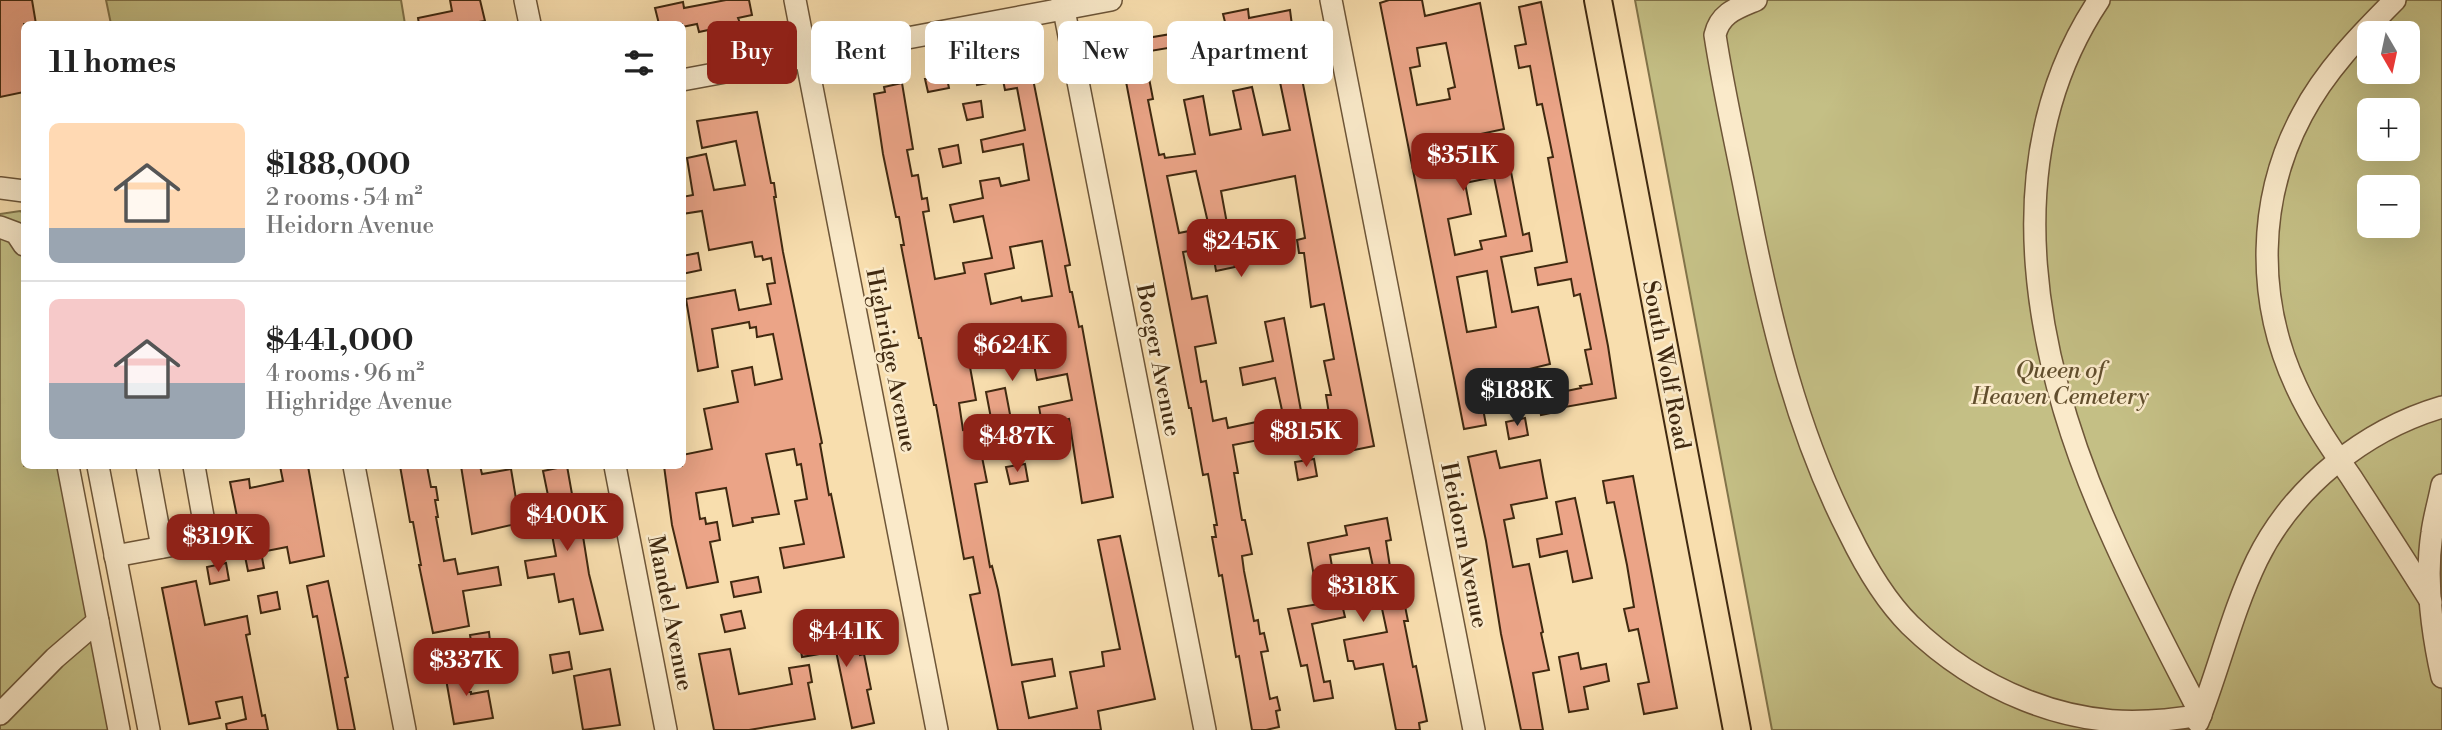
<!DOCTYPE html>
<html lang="en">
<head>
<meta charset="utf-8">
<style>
	body { margin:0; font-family:"Libre Bodoni",serif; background:#f6f6f6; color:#222; height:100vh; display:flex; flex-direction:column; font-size:26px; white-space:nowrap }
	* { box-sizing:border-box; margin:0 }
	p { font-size:23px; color:#767676 }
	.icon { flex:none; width:38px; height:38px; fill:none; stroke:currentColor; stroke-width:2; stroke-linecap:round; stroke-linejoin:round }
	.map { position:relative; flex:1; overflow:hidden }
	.drawer { position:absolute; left:21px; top:21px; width:665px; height:448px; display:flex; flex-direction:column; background:#fff; border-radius:10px; box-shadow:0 7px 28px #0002 }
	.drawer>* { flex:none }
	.hud { position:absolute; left:707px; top:21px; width:665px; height:63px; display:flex; gap:14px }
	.needle { width:46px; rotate:171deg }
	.tools { position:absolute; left:2357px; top:21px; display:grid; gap:14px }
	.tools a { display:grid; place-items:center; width:63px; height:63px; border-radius:10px; background:#fff; box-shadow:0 7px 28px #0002; font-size:35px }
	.price { position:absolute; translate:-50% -60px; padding:0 16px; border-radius:14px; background:#8f2418; color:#fff; font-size:23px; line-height:46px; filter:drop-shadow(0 2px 4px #0008) }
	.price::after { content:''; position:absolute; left:50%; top:42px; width:21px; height:16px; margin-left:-10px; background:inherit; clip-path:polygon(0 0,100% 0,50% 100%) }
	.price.current { background:#222; color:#fff }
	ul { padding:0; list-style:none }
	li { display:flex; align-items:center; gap:21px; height:175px; padding:0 28px }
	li+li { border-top:2px solid #e0e0e0 }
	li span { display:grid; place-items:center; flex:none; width:196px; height:140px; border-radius:10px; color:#555 }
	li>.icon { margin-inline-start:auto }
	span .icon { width:84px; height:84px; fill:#fffc; stroke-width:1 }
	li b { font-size:30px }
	h2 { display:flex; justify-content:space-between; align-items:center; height:84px; padding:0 28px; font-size:30px }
	.chip { padding:0 24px; border-radius:10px; background:#fff; box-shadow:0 7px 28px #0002; font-size:24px; line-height:63px }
	.chip.current { background:#8f2418; color:#fff }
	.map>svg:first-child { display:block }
</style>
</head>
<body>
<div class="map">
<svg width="2442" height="730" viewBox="0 0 2442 730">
	<rect width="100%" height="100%" fill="#f8deae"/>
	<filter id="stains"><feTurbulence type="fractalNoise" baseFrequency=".00286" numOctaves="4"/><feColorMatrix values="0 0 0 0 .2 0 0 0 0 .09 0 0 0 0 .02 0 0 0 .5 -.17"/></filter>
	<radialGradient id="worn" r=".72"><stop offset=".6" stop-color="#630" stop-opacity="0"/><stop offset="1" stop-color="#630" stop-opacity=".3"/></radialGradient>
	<g fill="#c4bf85" stroke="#82744a" stroke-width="2" fill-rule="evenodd">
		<path d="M106,0H401L405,24H111Z"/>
		<path d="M1635,0H2442V730H1772ZM2370,33H2408V72H2370ZM2370,110H2408V149H2370ZM2370,187H2408V226H2370Z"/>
		<path d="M20,211L24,213V466H78L129,730H0V214Z"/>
	</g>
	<g fill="#eba487" stroke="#402910" stroke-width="2" fill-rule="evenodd">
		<path d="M0,0H32L36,24H24V92L0,97Z"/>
		<path d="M450,0H480L485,21L466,24H419L418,18L452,11Z"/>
		<path d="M726,0H749L752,15L738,18L740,23L699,32L697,24L682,27V24H659L655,8L683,2L684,8Z"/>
		<path d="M1389,0H1422L1425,16L1480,3L1504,129L1476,135L1481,161L1508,156L1523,235L1529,233L1532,251L1501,257L1512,312L1538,307L1550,364L1483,380L1485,391L1480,392L1486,425L1464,429L1380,3ZM1446,43L1455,87L1448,89L1450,99L1417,105L1410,68L1420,66L1417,48ZM1494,177L1506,236L1480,241L1482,249L1455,255L1448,219L1471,214L1465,183ZM1487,271L1496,327L1467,332L1457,277Z"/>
		<path d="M1541,2L1608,346L1616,398L1559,408L1560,411L1541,415L1537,397L1581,388L1580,386L1592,384L1585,350L1591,349L1580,294L1574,296L1571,279L1538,285L1535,268L1567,262L1548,158L1553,157L1542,104L1537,105L1530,66L1519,68L1515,46L1526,44L1519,7Z"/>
		<path d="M1248,9L1249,18L1290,10L1293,33L1374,446L1344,452L1338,418L1330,420L1326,395H1331L1324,361L1334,359L1324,304L1311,307L1304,253H1299L1297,240L1305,238L1295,176L1221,191L1235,267L1216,271L1212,247L1183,252L1192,299L1207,296L1216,343L1195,347L1201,382L1206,381L1213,421L1226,418L1228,428L1261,421L1264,439L1233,445L1238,473H1234L1242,520H1245L1252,554L1242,556L1244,571L1254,621L1258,620L1260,634L1264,633L1268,651L1261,652L1270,699L1277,697L1280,710L1276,711L1279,727L1266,730H1252L1239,656L1236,657L1222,575L1219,576L1212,537H1216L1214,525H1217L1208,474L1203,475L1191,408H1189L1117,35L1139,30L1141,39L1171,34L1174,47L1144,52L1153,99L1148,100L1159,155L1164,154L1165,158L1195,154L1184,100L1203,96L1210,135L1241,129L1233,91L1252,87L1263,135L1290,130L1276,63L1237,70L1223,14ZM1196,171L1209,227L1179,233L1167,176Z"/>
		<path d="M1028,57L1029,63H1032L1035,78L1033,79L1070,265L1065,266L1070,292H1072L1079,327L1082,326L1113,497L1082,503L1069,419L1042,424L1039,407L1072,400L1067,374L1037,380L1030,344L968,356L976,400L959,403L963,430L976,427L987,482L975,484L990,567L992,566L998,590L1012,665L1052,659L1055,676L1022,682L1029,718L1077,708L1070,672L1104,666L1102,652L1120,649L1098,540L1120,536L1155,699L1098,711L1101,730H998L970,595L980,593L973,557L964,559L936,405H934L921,338H919L901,245H904L899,217H896L883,154L874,94L885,92L884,87L902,83L913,149L907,150L912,176L918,175L922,199L927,198L929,211L923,212L935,279L965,273L963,263L992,258L983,216L954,222L950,205L983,198L980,181L999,178L1001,186L1029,180L1023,144L983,152L981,140L1025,130L1017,88L1005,90L1003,80L977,85L974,66ZM1042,241L1052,296L1022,301L1021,297L991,304L985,274L1014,268L1010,247Z"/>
		<path d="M1204,58L1207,75L1188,79L1185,62Z"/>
		<path d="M945,69L949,88L928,92L925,79H928L927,73Z"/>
		<path d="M981,101L983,117L967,120L963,104Z"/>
		<path d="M757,112L771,183H774L776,197H774L783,252L822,443L820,444L829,495L831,494L844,557L784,568L780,548L804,544L795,501L807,499L801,464L797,465L794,449L766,454L779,514L752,518L753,522L733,526L726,488L696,493L700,519L705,518L706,524L717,522L720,540L710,542L718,582L687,588L672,525L664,466H682V455L712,449L704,409L738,402L732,371L752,367L755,385L782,379L773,334L757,337L756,327L750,328L749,322L712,329L718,367L698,371L686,299L735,290L739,310L771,304L767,284L775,283L771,258L763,260L762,256L755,257L752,242L709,250L702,211L682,214V197L693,195L687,158L706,154L714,190L745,185L736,141L702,148L697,121Z"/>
		<path d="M958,145L961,163L943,167L939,149Z"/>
		<path d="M698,253L701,270L682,274V256Z"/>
		<path d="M1284,318L1301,411L1283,415L1275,378L1243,385L1240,368L1273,361L1265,322Z"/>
		<path d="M1005,388L1013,430L994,434L986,392Z"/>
		<path d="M1525,418L1528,435L1509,439L1506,422Z"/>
		<path d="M1496,451L1500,468L1540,460L1543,477L1547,498L1511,505L1514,518L1504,520L1513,567L1529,564L1543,632L1541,633L1549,670L1533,673L1543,730H1521L1501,634L1486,541L1468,457Z"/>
		<path d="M1314,459L1317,476L1298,480L1295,462Z"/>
		<path d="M1025,464L1028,481L1010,484L1006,467Z"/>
		<path d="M280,466H308L324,556L290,563L287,547L261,552L264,568L248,571L230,482L249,479L250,488L283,481Z"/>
		<path d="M400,466H427L431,487H436L438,500H435L438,517H436L444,561L455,559L458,574L498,567L501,585L463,591L469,626L433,633L419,565H421L413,522H410Z"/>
		<path d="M461,466H480L482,474L511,469L520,523L472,534Z"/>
		<path d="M567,466L575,511H579L589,574L603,630L580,634L573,599L559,602L554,574L528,578L525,561L556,556L550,524L546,525L544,511L551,510L543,471Z"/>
		<path d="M1633,476L1677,708L1644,714L1638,684L1649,682L1638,629L1629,631L1624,609L1634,607L1627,565L1614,502L1607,503L1603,481Z"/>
		<path d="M1575,498L1592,578L1573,582L1567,551L1540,557L1537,539L1562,534L1556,502Z"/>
		<path d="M1387,518L1391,540L1386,541L1390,567L1394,566L1399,592L1402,591L1408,621H1404L1413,667L1416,666L1427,721L1419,723L1420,730H1396L1383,664L1355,669L1353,661H1348L1344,640L1387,632L1369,548L1330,555L1338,601L1341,600L1345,617L1312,624L1324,682L1330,681L1333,698L1314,701L1307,665L1301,666L1288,609L1319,604L1308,543L1347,535L1345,526Z"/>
		<path d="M226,563L229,580L210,584L207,567Z"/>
		<path d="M758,577L761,592L734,597L731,582Z"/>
		<path d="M196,581L205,625L247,616L250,634L246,635L262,716L265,715L268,730H227L226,724L246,719L242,697L216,702L220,718L189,724L162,588Z"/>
		<path d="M328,581L348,677L345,678L355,730H338L317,616L313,617L307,586Z"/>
		<path d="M277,592L280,609L261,613L258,596Z"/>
		<path d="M741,611L745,628L725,632L721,615Z"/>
		<path d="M854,625L860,655L864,654L871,689L867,690L874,723L852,728L836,651L802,657L799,639L822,634V631Z"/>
		<path d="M489,632L491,650L473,653L470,635Z"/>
		<path d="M730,649L739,694L792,684L789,668L809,665L812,682L808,683L815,719L749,730H714L699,654Z"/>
		<path d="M569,652L572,669L553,673L550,655Z"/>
		<path d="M1578,653L1581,669L1606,664L1609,681L1584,687L1588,709L1569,712L1559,657Z"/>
		<path d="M463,665L467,692H471V694L488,691L493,718L454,724L444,668Z"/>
		<path d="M610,669L620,725L583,730L574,676Z"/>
	</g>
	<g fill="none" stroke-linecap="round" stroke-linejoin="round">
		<g stroke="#6e5638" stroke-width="24">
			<g id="minor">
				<path d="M525,0L530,24"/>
				<path d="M795,0L937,730"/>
				<path d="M1062,0L1205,730"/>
				<path d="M1331,0L1474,730"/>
				<path d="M1756,0C1737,8 1720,13 1715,35C1724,94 1738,153 1749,211C1771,322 1797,432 1849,533C1865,566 1884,599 1910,625C1943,657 1982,683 2025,700C2085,724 2137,726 2201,715C2170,655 2138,595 2111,534C2036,368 1991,162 2099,0"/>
				<path d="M2395,0C2360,35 2325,71 2302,115C2257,199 2256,300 2296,386C2311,419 2331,448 2351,477C2378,519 2405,560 2431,602"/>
				<path d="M682,80L1111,0"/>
				<path d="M0,188L24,191"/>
				<path d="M0,227L16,233L24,245"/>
				<path d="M68,466L119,730"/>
				<path d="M98,466L149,730"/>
				<path d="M147,466L162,547"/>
				<path d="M354,466L405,730"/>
				<path d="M615,466L666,730"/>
				<path d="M2442,485C2439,501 2434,517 2432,533C2425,579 2432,632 2442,677"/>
				<path d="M115,556L207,539L194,466"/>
				<path d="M0,714L55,658L98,621"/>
				<path d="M2198,722C2219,669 2232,612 2257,560C2293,487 2364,430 2442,407"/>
			</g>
		</g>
		<g stroke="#402910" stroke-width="30">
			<path id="major" d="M1598,0L1737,730"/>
		</g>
		<use href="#minor" stroke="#faeaca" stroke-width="21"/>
		<use href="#major" stroke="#f8deae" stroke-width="26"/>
	</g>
	<g text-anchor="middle" stroke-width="5" stroke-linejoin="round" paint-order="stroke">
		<g font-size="23" fill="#402910" stroke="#faeaca">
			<text transform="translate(892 360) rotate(79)" y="8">Highridge Avenue</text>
			<text transform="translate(1159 360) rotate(79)" y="8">Boeger Avenue</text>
			<text transform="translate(1667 365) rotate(79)" y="8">South Wolf Road</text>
			<text transform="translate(1465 545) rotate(79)" y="8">Heidorn Avenue</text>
			<text transform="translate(671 613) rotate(79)" y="8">Mandel Avenue</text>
		</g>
		<g font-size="23" font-style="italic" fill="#614e2d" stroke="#faeaca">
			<text x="2060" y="378">Queen of<tspan x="2060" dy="26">Heaven Cemetery</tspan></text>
		</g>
	</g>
	<rect width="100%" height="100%" filter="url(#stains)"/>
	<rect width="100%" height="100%" fill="url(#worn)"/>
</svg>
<div class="tools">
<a><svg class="needle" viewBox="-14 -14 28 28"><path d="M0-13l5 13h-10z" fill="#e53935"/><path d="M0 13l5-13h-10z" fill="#767676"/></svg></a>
<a>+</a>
<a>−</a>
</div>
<b class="price" style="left:1463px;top:193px">$351K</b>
<b class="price" style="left:1241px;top:279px">$245K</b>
<b class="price" style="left:1012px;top:383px">$624K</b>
<b class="price current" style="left:1517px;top:428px">$188K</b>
<b class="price" style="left:1306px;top:469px">$815K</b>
<b class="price" style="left:1017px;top:474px">$487K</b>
<b class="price" style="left:567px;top:553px">$400K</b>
<b class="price" style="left:218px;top:574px">$319K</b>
<b class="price" style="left:1363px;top:624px">$318K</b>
<b class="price" style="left:846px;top:669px">$441K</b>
<b class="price" style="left:466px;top:698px">$337K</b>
<div class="hud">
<a class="chip current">Buy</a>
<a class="chip">Rent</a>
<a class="chip">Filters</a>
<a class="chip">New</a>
<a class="chip">Apartment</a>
</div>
<section class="drawer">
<h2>11 homes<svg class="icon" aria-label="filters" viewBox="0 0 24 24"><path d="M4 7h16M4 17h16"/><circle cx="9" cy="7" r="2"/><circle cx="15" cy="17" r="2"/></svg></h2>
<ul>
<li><span style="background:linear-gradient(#ffd9b3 75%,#9aa5b1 0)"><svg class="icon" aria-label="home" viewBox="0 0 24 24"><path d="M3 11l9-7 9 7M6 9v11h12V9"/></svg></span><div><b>$188,000</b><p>2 rooms · 54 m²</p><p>Heidorn Avenue</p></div></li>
<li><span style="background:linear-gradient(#f6c9c9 60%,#9aa5b1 0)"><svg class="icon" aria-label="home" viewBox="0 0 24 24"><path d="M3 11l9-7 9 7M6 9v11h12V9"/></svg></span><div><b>$441,000</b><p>4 rooms · 96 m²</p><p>Highridge Avenue</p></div></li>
</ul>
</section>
</div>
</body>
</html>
